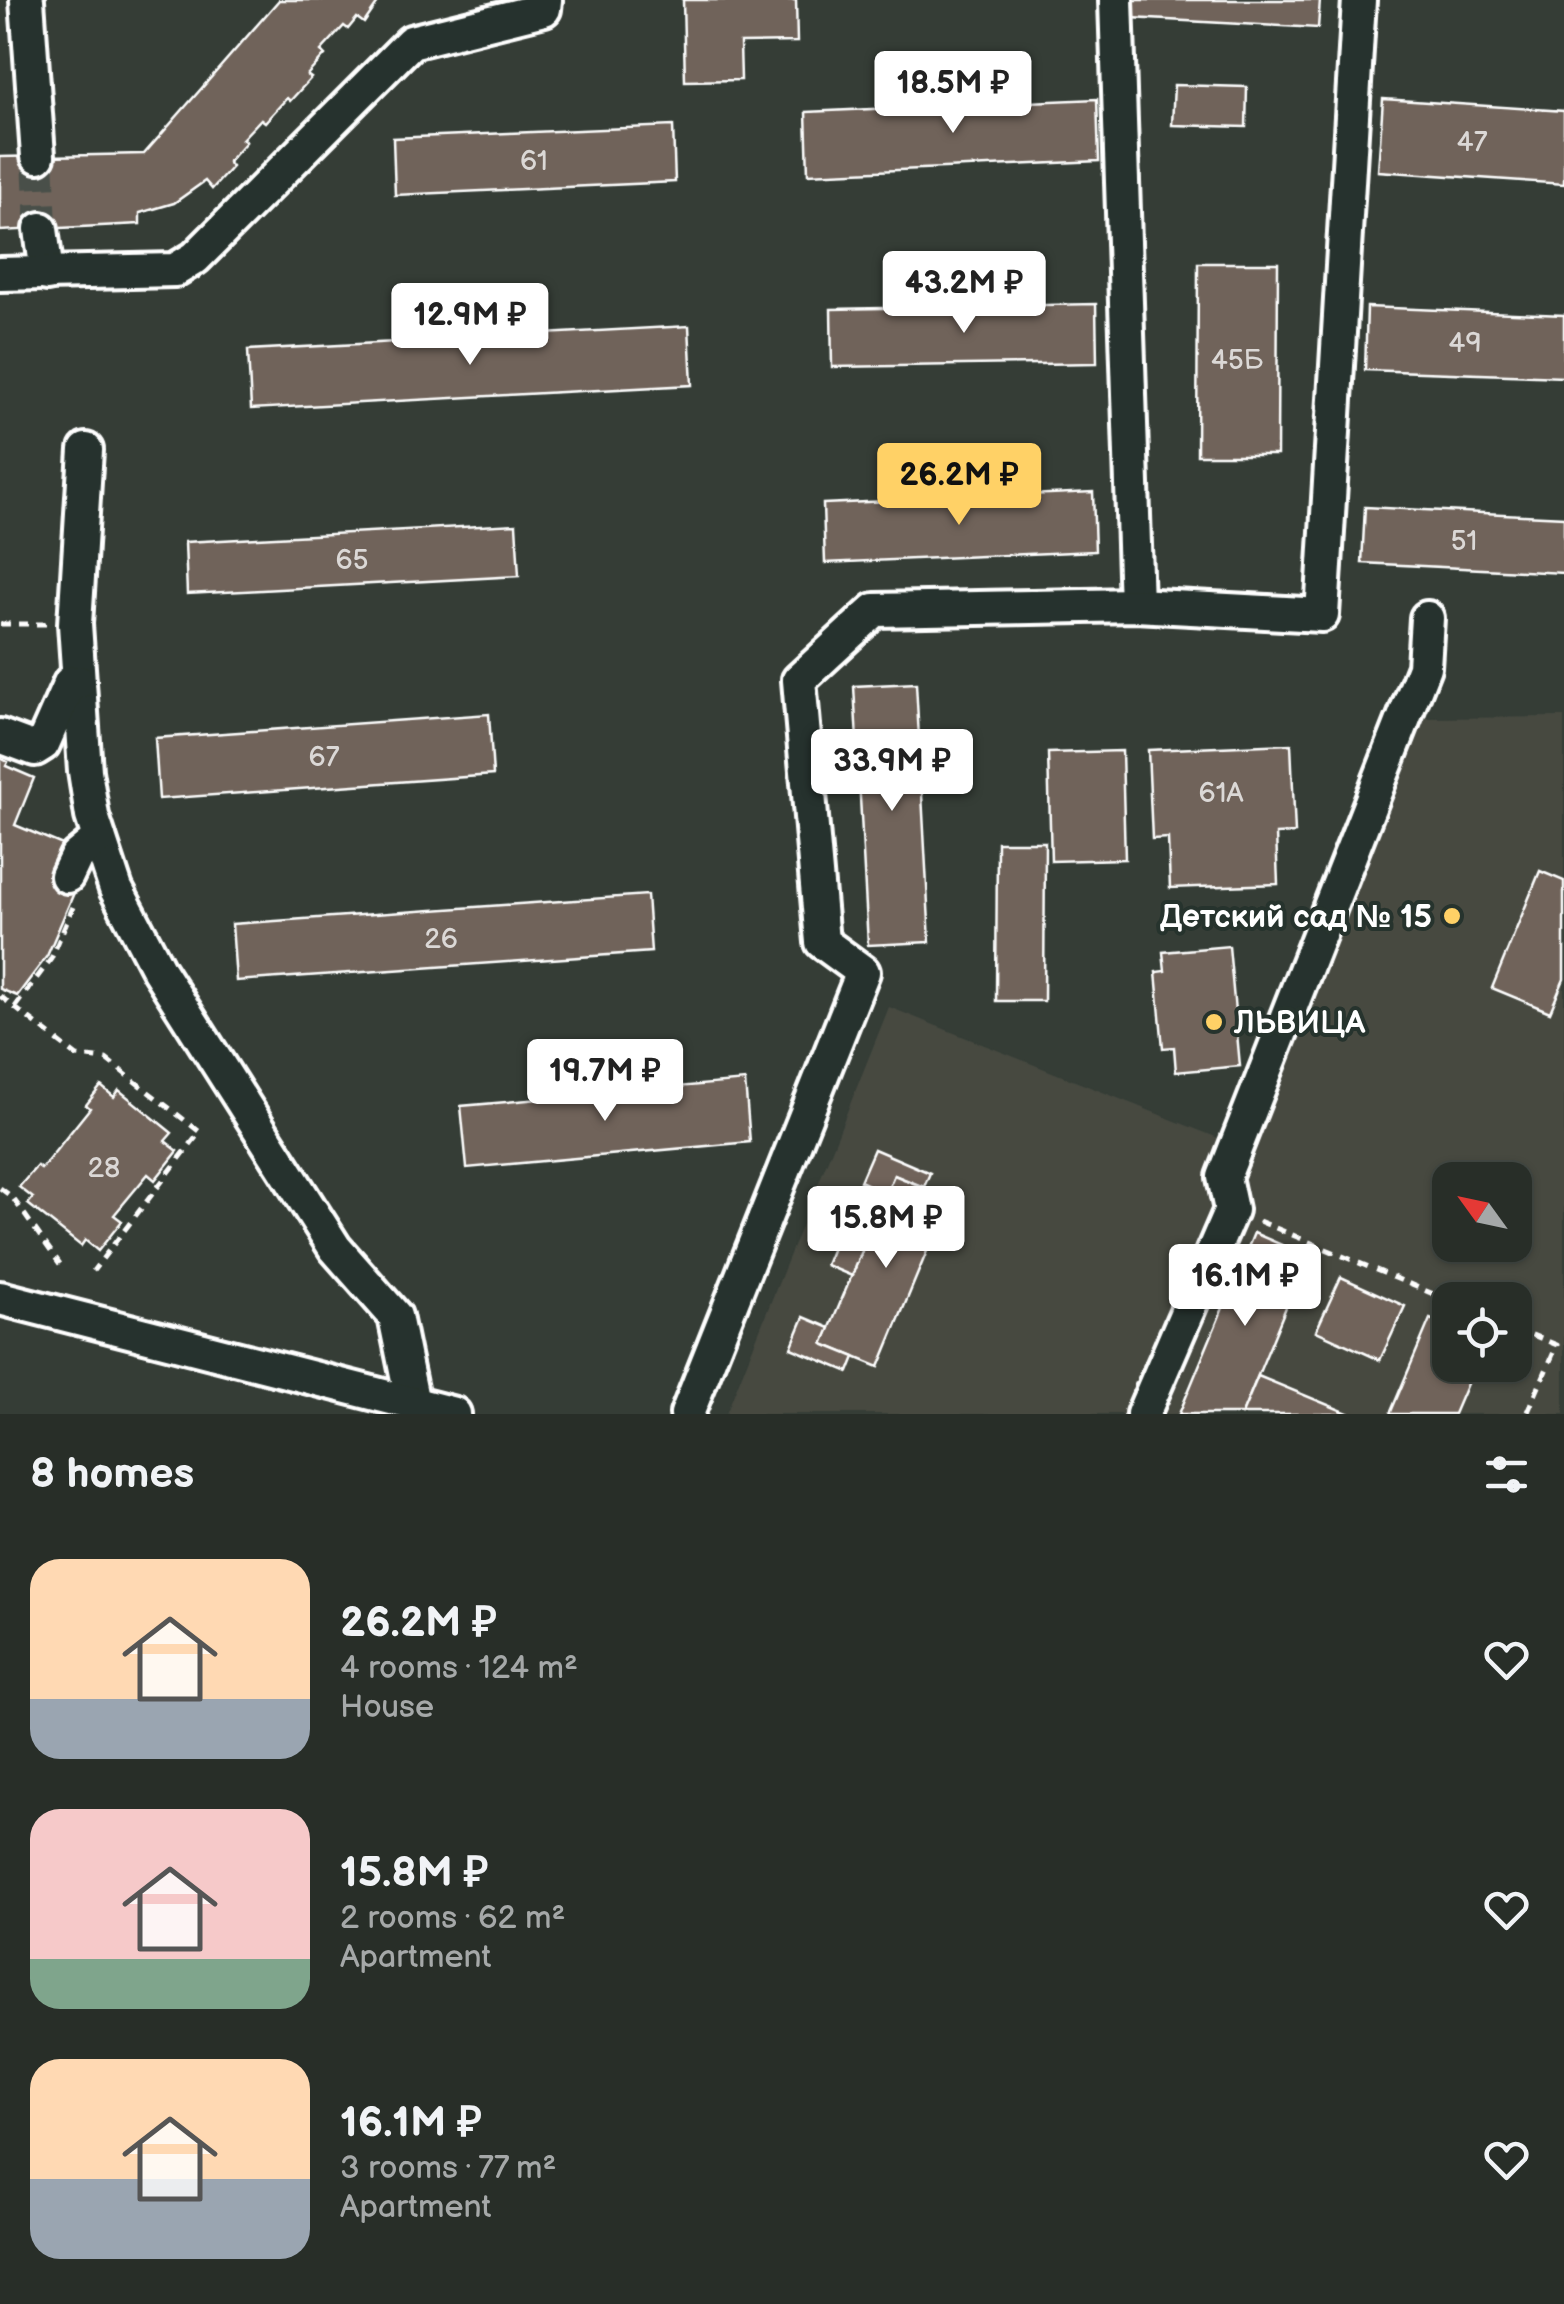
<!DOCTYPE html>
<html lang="en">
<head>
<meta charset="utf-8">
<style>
	body { margin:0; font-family:"Balsamiq Sans",sans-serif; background:#343a34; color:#f1f3f6; height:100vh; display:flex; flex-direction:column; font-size:38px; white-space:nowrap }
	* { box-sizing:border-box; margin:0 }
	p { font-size:32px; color:#a5a8a8 }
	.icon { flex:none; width:55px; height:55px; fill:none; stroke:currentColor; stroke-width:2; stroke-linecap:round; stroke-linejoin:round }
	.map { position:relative; height:1414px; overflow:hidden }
	.details { display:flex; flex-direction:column; background:#282e28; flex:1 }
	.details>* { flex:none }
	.needle { width:65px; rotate:303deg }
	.fabs { position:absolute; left:1432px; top:1162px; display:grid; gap:20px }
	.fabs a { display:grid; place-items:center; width:100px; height:100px; border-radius:20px; background:#282e28; box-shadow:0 2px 8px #0004,0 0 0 2px #444a45; font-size:50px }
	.price { position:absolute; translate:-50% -85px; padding:0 22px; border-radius:10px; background:#fff; color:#222; font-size:32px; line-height:65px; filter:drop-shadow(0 2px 5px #0008) }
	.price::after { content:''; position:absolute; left:50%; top:60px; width:30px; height:22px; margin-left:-15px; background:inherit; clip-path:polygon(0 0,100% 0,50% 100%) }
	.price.on { background:#ffd166; color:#111 }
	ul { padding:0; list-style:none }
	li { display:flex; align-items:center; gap:30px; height:250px; padding:0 30px }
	li span { display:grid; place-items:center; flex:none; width:280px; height:200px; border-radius:30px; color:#555 }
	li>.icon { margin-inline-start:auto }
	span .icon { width:120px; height:120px; fill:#fffc; stroke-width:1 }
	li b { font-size:42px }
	h2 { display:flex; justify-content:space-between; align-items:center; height:120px; padding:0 30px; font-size:42px }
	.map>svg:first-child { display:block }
</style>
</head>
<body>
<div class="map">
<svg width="1564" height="1414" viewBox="0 0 1564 1414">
	<rect width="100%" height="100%" fill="#353d36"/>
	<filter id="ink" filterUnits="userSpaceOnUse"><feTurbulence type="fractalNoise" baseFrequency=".01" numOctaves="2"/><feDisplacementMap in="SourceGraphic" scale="20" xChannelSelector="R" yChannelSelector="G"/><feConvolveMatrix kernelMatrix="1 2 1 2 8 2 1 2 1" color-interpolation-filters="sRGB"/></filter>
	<g filter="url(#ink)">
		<path fill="#464941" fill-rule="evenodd" d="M1564,717V1414H726L889,1007L1246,1149L1419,718ZM1450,1180H1515V1245H1450ZM1450,1300H1515V1365H1450Z"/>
		<g fill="#6f645a" stroke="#fff" stroke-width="2.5">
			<path d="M279,0H380L364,23L357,18L348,29L344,26L321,51L325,55L307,75L311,78L290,101L287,98L265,122L261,119L242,139L246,142L228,162L232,167L212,189L205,181L174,203L140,213V224L0,231V157L144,154Z"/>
			<path d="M683,0H796L797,42L740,43L741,80L685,81Z"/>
			<path d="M1132,0H1320L1318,28L1131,18Z"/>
			<path d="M1174,85L1247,87L1246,127L1172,125Z"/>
			<path d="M1097,99L1099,161L808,174L806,112Z"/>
			<path d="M1383,99L1564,111V184L1378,171Z"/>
			<path d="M673,126L675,182L395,195L393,138Z"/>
			<path d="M1198,263H1278L1277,455H1197Z"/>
			<path d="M1096,304L1097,363L832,367L831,309Z"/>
			<path d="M1367,307L1564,315V377L1365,370Z"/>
			<path d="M689,326L692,385L251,409L248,350Z"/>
			<path d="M1093,492L1095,551L825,563L823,504Z"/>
			<path d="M1365,507L1564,517V573L1362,563Z"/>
			<path d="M516,524L519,576L187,594L185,542Z"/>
			<path d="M916,683L930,942L868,945L854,686Z"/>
			<path d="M489,714L493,775L159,799L155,738Z"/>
			<path d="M1291,744L1295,833L1276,834L1278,884L1170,888L1168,838L1152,839L1148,750Z"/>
			<path d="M1122,751L1125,859L1051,861L1048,753Z"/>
			<path d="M0,758L8,762L6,766L34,778L15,825L65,846L79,881L47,956L17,996L0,989Z"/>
			<path d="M997,842H1045L1044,1001H996Z"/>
			<path d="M1540,871L1564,881V979L1550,1012L1492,988Z"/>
			<path d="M647,895L651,952L236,981L232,924Z"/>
			<path d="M1229,946L1240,1066L1176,1072L1174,1047L1163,1048L1156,972L1165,971L1163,952Z"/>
			<path d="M745,1081L750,1142L467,1168L461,1106Z"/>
			<path d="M101,1086L114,1097L119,1090L172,1133L165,1141L178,1151L155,1180L148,1174L114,1215L122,1221L98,1251L85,1240L81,1246L28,1204L33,1198L19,1187L37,1166L41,1169L90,1108L86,1105Z"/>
			<path d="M874,1149L930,1173L924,1187L894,1175L887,1193L860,1181Z"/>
			<path d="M894,1175L949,1198L879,1367L823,1344Z"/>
			<path d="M1254,1233L1307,1256L1242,1414H1179Z"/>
			<path d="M838,1235L864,1246L852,1276L826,1265Z"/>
			<path d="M1341,1277L1405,1306L1380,1360L1316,1331Z"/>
			<path d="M804,1317L830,1328L823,1344L855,1357L849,1372L791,1348Z"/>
			<path d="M1430,1319L1450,1327V1365H1475L1454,1414H1390Z"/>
			<path d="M1258,1376L1350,1414H1242Z"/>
		</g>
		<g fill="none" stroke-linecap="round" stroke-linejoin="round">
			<path stroke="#49504a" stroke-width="32" stroke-dasharray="32 16" stroke-linecap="butt" d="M38,156L41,229"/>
			<g stroke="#fff" stroke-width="40">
				<g id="minor">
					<path d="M27,0L38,156"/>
					<path d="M1116,0L1136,605"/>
					<path d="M41,229L47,274"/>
					<path d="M0,274L175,270L195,258L411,42L544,9L545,0"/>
					<path d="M86,450L75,624L85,771L92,816L116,889L159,971L335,1248L395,1316L413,1404"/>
					<path d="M0,736L35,749L43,744L70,683L79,682"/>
					<path d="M67,876L76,857L99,838"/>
					<path d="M0,1298L454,1414"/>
					<path d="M687,1414L863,972L822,942L799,680L875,610L1136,605L1322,615L1359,0"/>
					<path d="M1143,1414L1231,1210L1224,1177L1424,667L1427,618"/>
				</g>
			</g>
			<g stroke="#fff" stroke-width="5" stroke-dasharray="10 8" stroke-linecap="butt">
				<path d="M0,624H47"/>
				<path d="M0,996L77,1056L106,1059L200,1132L93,1271"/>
				<path d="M15,1007L51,959L73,907"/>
				<path d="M0,1188L12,1197L60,1264"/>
				<path d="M1259,1221L1450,1301"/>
				<path d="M1515,1328L1557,1345L1527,1414"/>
			</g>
			<use href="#minor" stroke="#26332d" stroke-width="32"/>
		</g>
	</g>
	<g fill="#ffd166" stroke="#26332d" stroke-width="4">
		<circle cx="1452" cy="916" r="10"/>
		<circle cx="1214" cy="1022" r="10"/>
	</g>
	<g text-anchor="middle" stroke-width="8" stroke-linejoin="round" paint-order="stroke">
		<g font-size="28" fill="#dbd8d6">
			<text x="1472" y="151">47</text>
			<text x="534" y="170">61</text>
			<text x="1465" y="352">49</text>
			<text x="1237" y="369">45Б</text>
			<text x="1464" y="550">51</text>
			<text x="352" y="569">65</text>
			<text x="324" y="766">67</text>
			<text x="1221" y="802">61А</text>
			<text x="441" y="948">26</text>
			<text x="104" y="1177">28</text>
		</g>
		<g font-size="32" font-weight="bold" fill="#fff" stroke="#26332d" text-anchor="end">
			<text x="1432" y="927">Детский сад № 15</text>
			<text x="1234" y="1033" text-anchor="start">ЛЬВИЦА</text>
		</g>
	</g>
</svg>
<div class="fabs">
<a><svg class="needle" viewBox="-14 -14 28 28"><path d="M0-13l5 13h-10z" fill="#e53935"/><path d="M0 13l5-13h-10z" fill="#a5a8a8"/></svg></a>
<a><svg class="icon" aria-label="locate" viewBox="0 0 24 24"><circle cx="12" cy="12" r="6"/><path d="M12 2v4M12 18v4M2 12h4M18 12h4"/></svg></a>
</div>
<b class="price" style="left:953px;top:136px">18.5M ₽</b>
<b class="price" style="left:964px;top:336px">43.2M ₽</b>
<b class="price" style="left:470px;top:368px">12.9M ₽</b>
<b class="price on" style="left:959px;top:528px">26.2M ₽</b>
<b class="price" style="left:892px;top:814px">33.9M ₽</b>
<b class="price" style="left:605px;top:1124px">19.7M ₽</b>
<b class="price" style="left:886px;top:1271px">15.8M ₽</b>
<b class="price" style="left:1245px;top:1329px">16.1M ₽</b>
</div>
<section class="details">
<h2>8 homes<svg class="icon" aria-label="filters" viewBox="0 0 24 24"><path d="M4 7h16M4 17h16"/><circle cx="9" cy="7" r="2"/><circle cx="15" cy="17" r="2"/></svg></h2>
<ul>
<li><span style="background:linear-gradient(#ffd9b3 70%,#9aa5b1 0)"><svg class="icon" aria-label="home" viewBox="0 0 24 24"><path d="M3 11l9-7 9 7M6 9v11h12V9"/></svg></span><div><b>26.2M ₽</b><p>4 rooms · 124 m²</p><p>House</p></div><svg class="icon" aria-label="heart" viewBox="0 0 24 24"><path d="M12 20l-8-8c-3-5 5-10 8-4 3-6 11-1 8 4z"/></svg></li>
<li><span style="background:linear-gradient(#f6c9c9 75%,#7fa58c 0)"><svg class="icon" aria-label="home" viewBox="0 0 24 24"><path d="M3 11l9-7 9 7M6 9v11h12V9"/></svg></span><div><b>15.8M ₽</b><p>2 rooms · 62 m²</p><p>Apartment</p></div><svg class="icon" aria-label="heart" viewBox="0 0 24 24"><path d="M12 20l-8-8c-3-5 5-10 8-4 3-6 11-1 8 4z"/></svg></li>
<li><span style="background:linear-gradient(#ffd9b3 60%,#9aa5b1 0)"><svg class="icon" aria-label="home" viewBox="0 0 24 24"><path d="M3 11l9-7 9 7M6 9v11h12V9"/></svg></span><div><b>16.1M ₽</b><p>3 rooms · 77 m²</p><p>Apartment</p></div><svg class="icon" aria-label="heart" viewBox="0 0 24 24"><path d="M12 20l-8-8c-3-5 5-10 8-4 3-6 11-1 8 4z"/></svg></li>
</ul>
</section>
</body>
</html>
